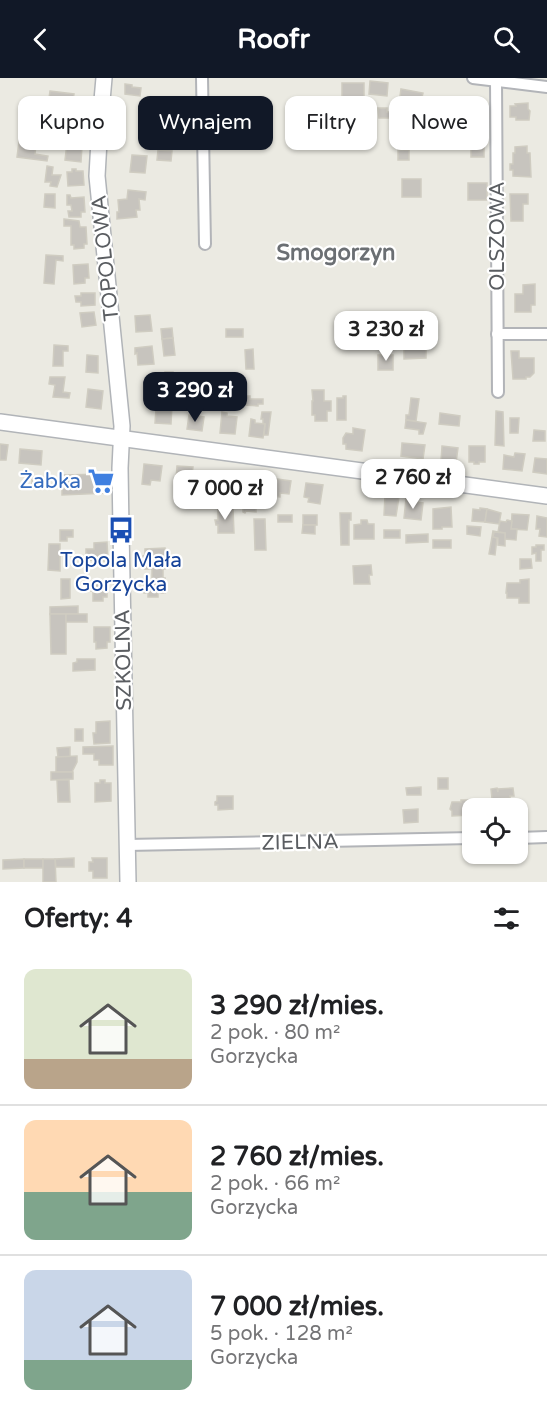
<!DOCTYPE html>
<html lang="pl">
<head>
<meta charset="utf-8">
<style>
	body { margin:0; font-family:"Varela Round",sans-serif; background:#f2f2f2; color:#202124; height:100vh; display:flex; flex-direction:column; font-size:22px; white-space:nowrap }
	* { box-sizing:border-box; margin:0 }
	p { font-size:20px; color:#757577 }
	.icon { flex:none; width:33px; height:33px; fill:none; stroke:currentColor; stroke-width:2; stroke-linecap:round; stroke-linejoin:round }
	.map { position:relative; height:804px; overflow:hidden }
	.side { display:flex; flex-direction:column; background:#fff; flex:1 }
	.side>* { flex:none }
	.top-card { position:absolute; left:18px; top:18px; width:512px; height:54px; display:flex; gap:12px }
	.tools { position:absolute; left:462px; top:720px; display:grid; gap:12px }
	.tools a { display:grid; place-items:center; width:66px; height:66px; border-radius:12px; background:#fff; box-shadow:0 2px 4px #0004; font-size:30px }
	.price { position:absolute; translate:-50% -51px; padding:0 14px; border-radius:12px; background:#fff; color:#222; font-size:20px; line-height:39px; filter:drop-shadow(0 2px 3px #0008) }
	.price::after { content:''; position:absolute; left:50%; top:36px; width:18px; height:14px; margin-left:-9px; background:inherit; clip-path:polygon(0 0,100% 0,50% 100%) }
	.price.current { background:#111827; color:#fff }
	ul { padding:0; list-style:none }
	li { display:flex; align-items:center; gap:18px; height:150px; padding:0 24px }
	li+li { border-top:2px solid #e0e0e0 }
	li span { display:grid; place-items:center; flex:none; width:168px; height:120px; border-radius:12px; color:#555 }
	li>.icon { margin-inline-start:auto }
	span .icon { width:72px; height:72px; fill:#fffc; stroke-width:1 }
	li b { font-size:26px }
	h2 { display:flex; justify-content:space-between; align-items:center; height:72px; padding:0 24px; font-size:26px }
	.chip { padding:0 21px; border-radius:12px; background:#fff; box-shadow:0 2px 4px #0004; font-size:21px; line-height:54px }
	.chip.current { background:#111827; color:#fff }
	header { display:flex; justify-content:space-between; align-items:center; height:78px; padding:0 24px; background:#111827; color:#fff; font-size:27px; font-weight:800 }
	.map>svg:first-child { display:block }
</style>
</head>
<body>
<header><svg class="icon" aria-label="back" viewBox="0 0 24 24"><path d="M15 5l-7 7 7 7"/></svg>Roofr<svg class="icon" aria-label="search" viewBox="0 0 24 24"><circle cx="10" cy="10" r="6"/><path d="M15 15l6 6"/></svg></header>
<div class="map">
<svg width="547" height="804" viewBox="0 0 547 804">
	<rect width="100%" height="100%" fill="#ebeae2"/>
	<g fill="#c7c4be" stroke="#cfccc1" stroke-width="1.5">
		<path d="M370,3L388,5L387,18L369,16Z"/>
		<rect x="342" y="5" width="22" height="26"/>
		<path d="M125,6L132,7V9L141,10L140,18L125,16Z"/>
		<path d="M401,11L423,15L420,28L399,25Z"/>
		<path d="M50,13L74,16L73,22H71L70,29L48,27Z"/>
		<path d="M224,19H240V26L224,27Z"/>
		<path d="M528,25V31L530,33L529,42H516V39H510V28H516L515,26Z"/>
		<path d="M378,30H387V34H396L397,40H379Z"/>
		<path d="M36,31L55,34L54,38L51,37V40L35,38Z"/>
		<path d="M155,35L170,37L168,61L153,60Z"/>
		<rect x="338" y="38" width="11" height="10"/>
		<path d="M399,38L414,40L413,47L399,45Z"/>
		<path d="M69,41L85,42L84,57L76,56V60L67,59Z"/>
		<path d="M405,46L421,48L420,55L405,53Z"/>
		<path d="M20,55L37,57L35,76L48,78L47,83L17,79Z"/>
		<path d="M38,57L51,58L50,69L37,67Z"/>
		<path d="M67,65H70V67L82,68L81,84L65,82Z"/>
		<path d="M527,68V75H530L531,99L513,98V92H510V86H513V75H515V69Z"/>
		<rect x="471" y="69" width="13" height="10"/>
		<path d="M158,72L172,73L171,83L157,82Z"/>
		<rect x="398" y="72" width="11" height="10"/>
		<path d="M132,77L147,78L145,95L130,94Z"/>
		<path d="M47,88L53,89L52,97H61L57,109L50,108L51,104H45Z"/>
		<path d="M72,91H76V93H83L84,107L68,108L67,94H72Z"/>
		<rect x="402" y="101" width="19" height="18"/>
		<rect x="468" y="105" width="19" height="17"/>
		<path d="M128,112L146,114L145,122L139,121L140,132H136L137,139L117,141V134H119L118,122L127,121Z"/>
		<path d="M45,116H55V130L44,129Z"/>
		<path d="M510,116H528V126H523V143H511Z"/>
		<path d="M67,117H70L71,120L84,119L85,134H81V139H69L68,133H72L71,127H67Z"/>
		<path d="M64,141L79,143L80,149H86L87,166H84V170L74,171V167H71V148H64Z"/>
		<path d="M46,177L63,178V183L56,182L54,206L44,205Z"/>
		<path d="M88,186L89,200H85V205L74,206L73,187Z"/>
		<path d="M535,206V227H531V234H515V216H523V207Z"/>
		<path d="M81,215H95V227L81,228V224H76L75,218H81Z"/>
		<path d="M94,234L96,247L82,249L80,235Z"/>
		<path d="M150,237L152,253L136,254L135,238Z"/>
		<path d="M172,250L173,260L162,261L161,251Z"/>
		<rect x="226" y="251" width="17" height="8"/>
		<path d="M173,260L175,277L164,278L162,261Z"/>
		<path d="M404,265H426V280L404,281Z"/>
		<path d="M54,267L68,268V273H63V288H53Z"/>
		<path d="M152,268L154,286L138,287L137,275L135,276V270Z"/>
		<path d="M253,271L254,291H246L245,272Z"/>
		<path d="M511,273H519V280H534V295L530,299H526V301H513Z"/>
		<path d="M87,277L98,278V295L86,294Z"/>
		<rect x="378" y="277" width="15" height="15"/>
		<path d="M165,294H173V308H152V302H165Z"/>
		<path d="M50,299H65L63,314L70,315L69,320L53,319L55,307L49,306Z"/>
		<path d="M183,299H195V322H182Z"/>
		<path d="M88,311L103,313L101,331L86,329Z"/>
		<path d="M312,312H324V323H331V333H327V343H315V337H312V323H313Z"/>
		<rect x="228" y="316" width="12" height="9"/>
		<path d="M245,318H250V321H263V326H258V328L245,327Z"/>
		<path d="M343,318H346V342H337V320H343Z"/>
		<path d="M411,320L419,321L416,343L406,342V337H409Z"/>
		<path d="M165,326L172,327L171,346L155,345L156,331H163Z"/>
		<path d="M496,333L503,334L504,368L495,367Z"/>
		<path d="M222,334L227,335V338L237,339L235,356L220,355Z"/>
		<path d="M262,334H271L268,357H264L265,346H263V341H261Z"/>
		<path d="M440,335L460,338L459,348L439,346Z"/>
		<path d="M189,337L204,339L202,353L187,351Z"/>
		<path d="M510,340H519L518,355H510Z"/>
		<path d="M251,341L255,342V345L265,346L263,360L249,358Z"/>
		<path d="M406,342L426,345L423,356H419V352L405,350Z"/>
		<path d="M353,350L365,352L362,373L346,371V366H343V360L346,355L353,356Z"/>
		<path d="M534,352L545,353V363H533Z"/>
		<path d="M402,365L425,367L423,381L401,378Z"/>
		<path d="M0,366L8,367L6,382H0Z"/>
		<path d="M442,368L458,370L456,385L441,383Z"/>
		<path d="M469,368H485V384H479V386H474V384H469Z"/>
		<path d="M20,371L42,373L41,387L19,385Z"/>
		<path d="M515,375L525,376L522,393L503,391L504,377L514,379Z"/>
		<path d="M535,380L547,381V396L533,394Z"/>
		<path d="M144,386L162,388L160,403L151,402L150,407L142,406Z"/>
		<path d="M177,388L193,389L191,403L176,402Z"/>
		<path d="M206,394L226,395L225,411H221V413H215V409H213V411L205,410Z"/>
		<path d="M106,396L107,415L62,417V397Z"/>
		<path d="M241,397L257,399L255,413L240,411V407H237L238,402L241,403Z"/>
		<path d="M32,399H50L49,409H32Z"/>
		<path d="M277,401L291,403L289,416L280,415V419L271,418L272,411L275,412Z"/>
		<path d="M306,405L323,407L320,426L308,424L309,420L304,419Z"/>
		<path d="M185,415H200V430H186Z"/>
		<path d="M385,417L399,419L396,438L384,437Z"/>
		<path d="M406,421L415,422V424L423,425L421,442L404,440Z"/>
		<path d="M243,426L256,427V434L246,433L245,435L243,434Z"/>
		<path d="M451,429L452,449H442V451H433V431Z"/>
		<path d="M480,430L487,431L485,444L472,443L473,431L480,432Z"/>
		<path d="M218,431H233L234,455H218V447H216L215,442H218Z"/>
		<path d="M487,431L501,435L499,446L485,444Z"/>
		<path d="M340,435H351V442H349V467H341Z"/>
		<path d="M512,436L529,437L527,452L511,451Z"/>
		<rect x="278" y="437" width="14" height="7"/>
		<rect x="303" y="437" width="14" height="10"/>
		<path d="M537,438L547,440V459L539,458L540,451H536Z"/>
		<path d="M254,441H265L266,472H255Z"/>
		<path d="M361,442H367L368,446H374V461H354V447L361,446Z"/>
		<path d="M507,442L512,443L511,451H517L516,462L505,461V455L498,454L500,443L506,444Z"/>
		<path d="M303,447H315V456L302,455Z"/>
		<path d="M467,448L481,449L480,458L467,456Z"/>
		<path d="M60,452H73V459H67V463H60Z"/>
		<rect x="384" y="452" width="16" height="8"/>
		<path d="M493,453L498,454H494L493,459L497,460L495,477L489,476Z"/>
		<path d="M494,454L505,455V468L498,467V460L493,459Z"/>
		<path d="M428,456V464L406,465V457Z"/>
		<rect x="433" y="462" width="18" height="8"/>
		<path d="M107,464L108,483L86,482V471H94V465Z"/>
		<path d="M49,466H60V493L48,492Z"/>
		<path d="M536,467H544V472H541V483H536V475L532,476V469H536Z"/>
		<path d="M165,470V491H163V500H165V515H158V519H148V515H144V503H152V491H145L143,478L145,477V471Z"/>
		<path d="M520,481H531L532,490L520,491Z"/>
		<path d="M371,487L372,497H369L370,506H354L353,488Z"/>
		<path d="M61,501H70V520L61,521Z"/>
		<path d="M529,501V525H519V520H507V515H506L507,505H520V502Z"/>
		<path d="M92,503H107V519H103V523H93V513H90L89,509H93Z"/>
		<path d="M78,528V536H50V529Z"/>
		<path d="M50,536H66V576H51Z"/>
		<rect x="66" y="536" width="21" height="8"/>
		<path d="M94,549H110V564H107V570L96,571V564H94Z"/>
		<path d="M77,581H95V592L73,593V585L77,584Z"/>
		<path d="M110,643V665L94,666L93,655H96V644Z"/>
		<rect x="75" y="651" width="8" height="12"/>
		<path d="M113,668V687H99V682H94V676H83V669Z"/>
		<path d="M70,669V679H58L57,670Z"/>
		<path d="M77,678V684L72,694H56V679Z"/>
		<path d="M51,694H73V701L51,702Z"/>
		<rect x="438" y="700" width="10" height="11"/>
		<path d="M57,702H69L70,724H58Z"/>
		<path d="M100,702H105V705H111V723L95,724V705H100Z"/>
		<path d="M421,709V717H407L406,710Z"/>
		<path d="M497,710L498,714V711L513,710L514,718H510V720L492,721L491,711Z"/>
		<path d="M217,718H233V731L218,732V727H215V724L217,723Z"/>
		<path d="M461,722H468L467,727H473L472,737L452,738V733L450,731L452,724H461Z"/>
		<path d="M418,731V744L404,745L403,732Z"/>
		<path d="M74,780V789H56L55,781Z"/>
		<path d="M92,780H107V800H93V793H89V784H93Z"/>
		<path d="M24,781V790L3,791V782Z"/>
		<rect x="24" y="781" width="19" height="9"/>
		<path d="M43,781H55L56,804H43Z"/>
	</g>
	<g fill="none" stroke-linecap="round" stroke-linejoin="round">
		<g stroke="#b2b4b8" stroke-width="14">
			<g id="street">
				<path d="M202,0L205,166"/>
				<path d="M473,0L547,9"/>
				<path d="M496,2L498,314"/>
				<path d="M497,256H547"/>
				<path d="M518,760L547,759"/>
				<path d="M127,767L472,760"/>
			</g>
		</g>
		<g stroke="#b1b4b8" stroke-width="18">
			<g id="secondary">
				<path d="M104,0L100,45L97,98L122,348L120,390L121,452L128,804"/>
				<path d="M0,344L547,418"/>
			</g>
		</g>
		<use href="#street" stroke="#fff" stroke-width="10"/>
		<use href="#secondary" stroke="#fff" stroke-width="15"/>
	</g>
	<defs>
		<g id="supermarket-bare" transform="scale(2.07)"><path d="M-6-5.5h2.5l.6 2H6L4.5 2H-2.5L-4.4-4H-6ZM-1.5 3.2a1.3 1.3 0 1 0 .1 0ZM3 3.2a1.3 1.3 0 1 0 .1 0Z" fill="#3f7fe0" stroke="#fff" stroke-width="2.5" paint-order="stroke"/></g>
		<g id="bus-bare" transform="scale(2.07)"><path d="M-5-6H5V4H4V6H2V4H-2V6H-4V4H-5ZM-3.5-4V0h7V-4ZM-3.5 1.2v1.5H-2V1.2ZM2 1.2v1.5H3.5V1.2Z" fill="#1a4fb4" stroke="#fff" stroke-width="2.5" paint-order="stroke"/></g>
	</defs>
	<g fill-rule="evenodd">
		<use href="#supermarket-bare" x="101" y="403"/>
		<use href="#bus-bare" x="121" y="452"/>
	</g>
	<g text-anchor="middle" stroke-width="4.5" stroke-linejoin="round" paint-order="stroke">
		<g font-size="21" fill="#5a5d61" stroke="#fff">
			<text transform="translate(497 158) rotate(-90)" y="7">OLSZOWA</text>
			<text transform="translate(105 180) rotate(-96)" y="7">TOPOLOWA</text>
			<text transform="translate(123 582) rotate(-91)" y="7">SZKOLNA</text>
			<text transform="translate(300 764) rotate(-1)" y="7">ZIELNA</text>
		</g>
		<g font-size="21" fill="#366cbe" stroke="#fff" text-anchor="end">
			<text x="81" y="410">Żabka</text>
		</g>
		<g font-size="21" fill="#164399" stroke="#fff">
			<text x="121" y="489">Topola Mała<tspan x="121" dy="24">Gorzycka</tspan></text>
		</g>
		<g font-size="22" font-weight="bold" fill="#6b6f73" stroke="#fff">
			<text x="336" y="182">Smogorzyn</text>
		</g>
	</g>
</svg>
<div class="tools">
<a><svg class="icon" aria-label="locate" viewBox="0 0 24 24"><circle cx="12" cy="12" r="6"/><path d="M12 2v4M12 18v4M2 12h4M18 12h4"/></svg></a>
</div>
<b class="price" style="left:386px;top:284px">3 230 zł</b>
<b class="price current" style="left:195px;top:345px">3 290 zł</b>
<b class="price" style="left:413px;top:432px">2 760 zł</b>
<b class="price" style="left:225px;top:443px">7 000 zł</b>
<div class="top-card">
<a class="chip">Kupno</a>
<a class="chip current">Wynajem</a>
<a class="chip">Filtry</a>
<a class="chip">Nowe</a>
</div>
</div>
<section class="side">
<h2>Oferty: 4<svg class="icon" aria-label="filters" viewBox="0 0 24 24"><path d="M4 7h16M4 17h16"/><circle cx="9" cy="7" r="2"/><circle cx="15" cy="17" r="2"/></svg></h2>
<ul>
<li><span style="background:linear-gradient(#dfe7d0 75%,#b9a48a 0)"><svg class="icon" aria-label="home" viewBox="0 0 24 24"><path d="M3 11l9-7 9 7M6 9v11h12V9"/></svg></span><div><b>3 290 zł/mies.</b><p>2 pok. · 80 m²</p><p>Gorzycka</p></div></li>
<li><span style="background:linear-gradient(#ffd9b3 60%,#7fa58c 0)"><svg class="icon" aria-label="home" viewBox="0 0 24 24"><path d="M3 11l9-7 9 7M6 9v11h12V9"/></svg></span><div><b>2 760 zł/mies.</b><p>2 pok. · 66 m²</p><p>Gorzycka</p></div></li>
<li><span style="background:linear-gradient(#c9d6e8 75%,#7fa58c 0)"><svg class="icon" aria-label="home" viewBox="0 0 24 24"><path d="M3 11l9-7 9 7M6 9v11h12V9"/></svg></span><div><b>7 000 zł/mies.</b><p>5 pok. · 128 m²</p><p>Gorzycka</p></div></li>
</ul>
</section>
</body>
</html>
